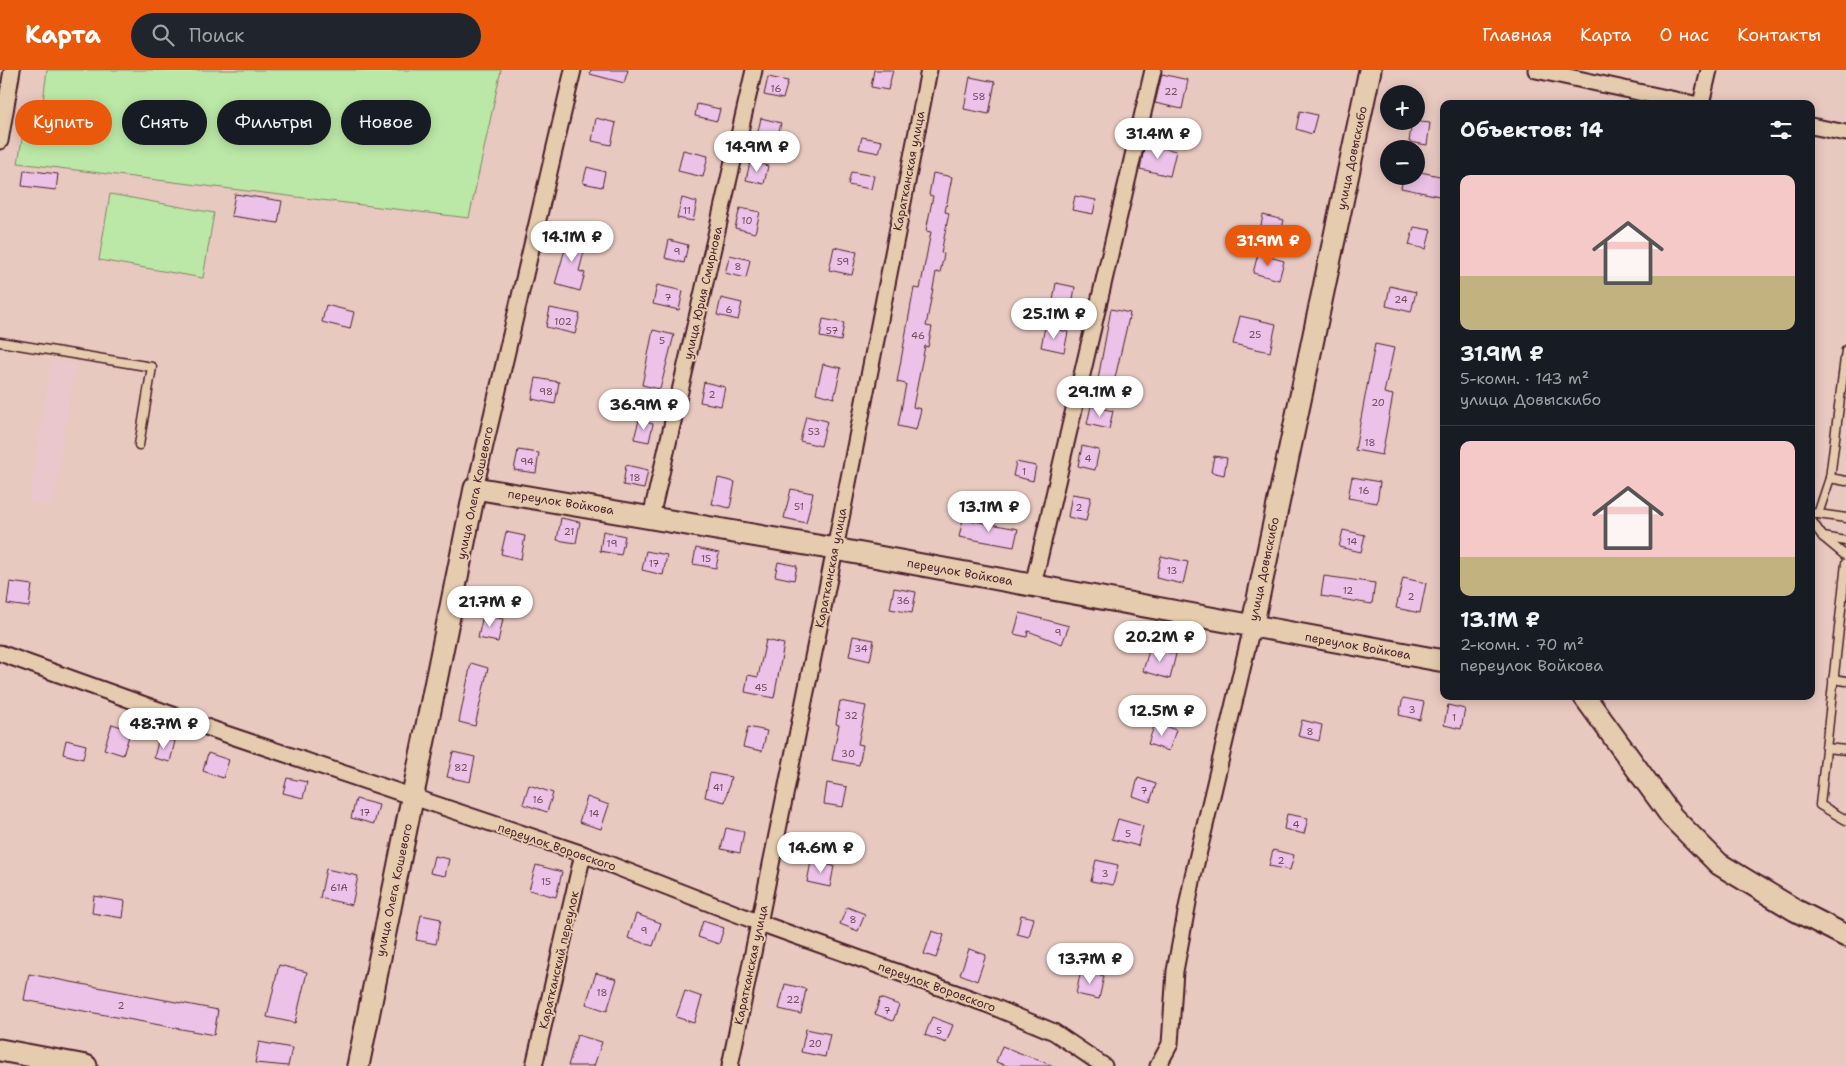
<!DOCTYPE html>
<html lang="ru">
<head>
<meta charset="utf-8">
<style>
	body { margin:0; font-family:"Shantell Sans",sans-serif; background:#20242c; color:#f1f3f6; height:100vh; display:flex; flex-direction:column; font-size:19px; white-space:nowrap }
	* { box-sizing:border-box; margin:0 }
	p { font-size:16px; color:#9ea1a6 }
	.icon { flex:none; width:28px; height:28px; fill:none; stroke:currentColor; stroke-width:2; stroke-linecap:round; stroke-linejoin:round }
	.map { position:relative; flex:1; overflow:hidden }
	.side { position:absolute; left:1440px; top:30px; width:375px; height:600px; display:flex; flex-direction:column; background:#171b24; border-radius:10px; box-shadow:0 2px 12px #0003 }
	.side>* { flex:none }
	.banner { position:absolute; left:15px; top:30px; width:475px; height:45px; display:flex; gap:10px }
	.buttons { position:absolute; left:1380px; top:15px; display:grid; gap:10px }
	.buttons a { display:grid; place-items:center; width:45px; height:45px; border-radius:50%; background:#171b24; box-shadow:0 2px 12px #0003; font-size:25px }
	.price { position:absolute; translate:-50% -42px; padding:0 11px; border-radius:18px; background:#fff; color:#222; font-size:16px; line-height:32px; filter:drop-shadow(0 1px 2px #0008) }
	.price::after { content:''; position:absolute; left:50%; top:30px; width:15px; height:11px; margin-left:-8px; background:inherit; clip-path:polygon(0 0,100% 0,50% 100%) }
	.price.on { background:#ea580c; color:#fff }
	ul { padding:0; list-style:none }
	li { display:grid; align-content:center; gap:10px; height:265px; padding:0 20px }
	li+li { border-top:1px solid #363941 }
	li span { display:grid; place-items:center; height:155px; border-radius:10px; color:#555 }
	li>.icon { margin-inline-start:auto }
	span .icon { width:90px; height:90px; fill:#fffc; stroke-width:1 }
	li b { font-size:21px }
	h2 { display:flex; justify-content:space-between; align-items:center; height:60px; padding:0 20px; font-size:21px }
	.tag { padding:0 18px; border-radius:22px; background:#171b24; box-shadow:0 2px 12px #0003; font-size:18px; line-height:45px }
	.tag.on { background:#ea580c; color:#fff }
	header { display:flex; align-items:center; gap:30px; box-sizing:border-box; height:70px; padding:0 25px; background:#ea580c; color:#fff }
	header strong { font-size:24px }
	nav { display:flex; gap:28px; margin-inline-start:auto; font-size:18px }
	.search { width:350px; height:45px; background:#20242c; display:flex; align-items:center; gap:12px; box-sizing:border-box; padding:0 18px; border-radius:28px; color:#9ea1a6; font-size:19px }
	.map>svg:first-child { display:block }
</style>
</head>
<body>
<header>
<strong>Карта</strong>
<div class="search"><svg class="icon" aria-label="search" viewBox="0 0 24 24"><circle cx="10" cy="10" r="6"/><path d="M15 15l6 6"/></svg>Поиск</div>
<nav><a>Главная</a><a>Карта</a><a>О нас</a><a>Контакты</a></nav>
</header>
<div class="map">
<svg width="1846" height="996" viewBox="0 0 1846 996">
	<rect width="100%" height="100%" fill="#e8c9c0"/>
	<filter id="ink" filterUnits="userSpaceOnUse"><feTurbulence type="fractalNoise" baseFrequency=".02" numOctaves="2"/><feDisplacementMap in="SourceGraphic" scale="10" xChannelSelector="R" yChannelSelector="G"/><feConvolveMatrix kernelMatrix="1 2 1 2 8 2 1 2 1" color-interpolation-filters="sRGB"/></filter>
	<g filter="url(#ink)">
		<path fill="#e9c7cc" d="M51,291L75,294L53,436L29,432Z"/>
		<g fill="#bbe8a6" stroke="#828468">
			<path d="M47,0H501L469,148L18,93L26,46L41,47Z"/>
			<path d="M110,124L214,143L203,208L99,190Z"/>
		</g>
		<g fill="#ecc2e9" stroke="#4a1f2b">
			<path d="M591,0H628L624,13L590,4Z"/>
			<path d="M874,0H893L888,20L871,17Z"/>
			<path d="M1162,4L1188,10L1182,39L1155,33Z"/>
			<path d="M768,7L788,11L783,29L764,25Z"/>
			<path d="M970,7L995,12L989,44L964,39Z"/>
			<path d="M697,34L720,39L717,51L695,46Z"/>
			<path d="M1300,41L1317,45L1312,64L1296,59Z"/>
			<path d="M596,48L616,53L611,75L592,71Z"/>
			<path d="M761,48L781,53L776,74L756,70Z"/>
			<path d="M1412,51L1430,53L1427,75L1409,72Z"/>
			<path d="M862,67L882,71L879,83L859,79Z"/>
			<path d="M1145,74L1176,81L1170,106L1140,99Z"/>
			<path d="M683,80L708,86L703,107L678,101Z"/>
			<path d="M750,92L768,96L764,114L746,110Z"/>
			<path d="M587,97L605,102L602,117L583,113Z"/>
			<path d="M24,100L58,104L56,120L22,116Z"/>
			<path d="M1416,101L1444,107V127L1401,118L1404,106H1416Z"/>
			<path d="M851,102L874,106L871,119L848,115Z"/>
			<path d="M933,103L952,107L945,142L949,143L941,183L944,184L940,203L936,202L926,256L932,257L928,277L925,276L913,337L921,339L916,360L898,356L906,314L897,312L914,218L920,219L931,162L926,161L933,126L929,125Z"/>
			<path d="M235,124L282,131L278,153L231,146Z"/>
			<path d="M1075,126L1096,130L1093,144L1072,140Z"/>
			<path d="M682,128L697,132L693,151L677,148Z"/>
			<path d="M740,138L760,142L755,163L735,158Z"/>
			<path d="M1263,145L1284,150L1280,166L1260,161Z"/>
			<path d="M1414,157L1431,160L1426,179L1409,175Z"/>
			<path d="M570,162L588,167L579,201L585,203L580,221L555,214Z"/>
			<path d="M669,170L688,175L684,193L665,188Z"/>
			<path d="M834,177L857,182L852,205L829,200Z"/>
			<path d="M1258,184L1284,191L1279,210L1253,203Z"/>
			<path d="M730,185L750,190L746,208L725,203Z"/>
			<path d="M1056,213L1075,217L1072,235L1053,231Z"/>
			<path d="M657,215L683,221L679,240L653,234Z"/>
			<path d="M1390,216L1416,222L1411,242L1386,236Z"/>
			<path d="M721,228L742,233L738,250L717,245Z"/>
			<path d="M326,235L354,242L350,259L322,252Z"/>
			<path d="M550,238L580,244L575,264L546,257Z"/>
			<path d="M1111,239L1130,243L1114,312L1098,309Z"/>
			<path d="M1240,246L1276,254L1270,282L1233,274Z"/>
			<path d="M823,249L844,253L841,271L820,267Z"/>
			<path d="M1045,257L1068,262L1064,282L1041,277Z"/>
			<path d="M653,260L674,265L660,319L642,315Z"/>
			<path d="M1375,274L1394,278L1384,323L1393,325L1382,385L1355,380Z"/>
			<path d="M823,294L841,298L834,328L816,323Z"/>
			<path d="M536,308L559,312L555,334L532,329Z"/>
			<path d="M704,312L725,317L721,336L700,332Z"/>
			<path d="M1091,336L1113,341L1109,359L1087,354Z"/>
			<path d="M806,346L827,351L821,376L800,371Z"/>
			<path d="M639,350L653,354L649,372L634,369Z"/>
			<path d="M1082,376L1099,380L1095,400L1078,396Z"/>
			<path d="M518,380L539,383L536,403L514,400Z"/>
			<path d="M1214,386L1227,388L1224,405L1211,402Z"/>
			<path d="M1016,392L1036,396L1033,411L1013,406Z"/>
			<path d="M626,395L648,400L644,419L623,415Z"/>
			<path d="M1352,407L1380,412L1377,433L1348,428Z"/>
			<path d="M718,408L735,412L730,438L712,434Z"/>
			<path d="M791,419L813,423L806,453L784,448Z"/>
			<path d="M1072,424L1091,427L1086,451L1068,447Z"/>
			<path d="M561,448L580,452L576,473L557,470Z"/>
			<path d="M963,449L1018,459L1014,477L959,467Z"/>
			<path d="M1343,460L1365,465L1361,482L1339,477Z"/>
			<path d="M603,461L625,466L621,485L600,481Z"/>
			<path d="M506,462L525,466L521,489L501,484Z"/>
			<path d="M696,478L719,483L716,498L693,494Z"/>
			<path d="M646,481L667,485L663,505L642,500Z"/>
			<path d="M1161,486L1188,492L1183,514L1156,508Z"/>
			<path d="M778,492L797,496L794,510L775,506Z"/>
			<path d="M1324,506L1375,513L1372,534L1321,526Z"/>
			<path d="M1403,508L1426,513L1420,543L1396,538Z"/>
			<path d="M10,512L32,515L29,537L7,534Z"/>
			<path d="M894,518L916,522L912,543L890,539Z"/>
			<path d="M1020,543L1069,556L1062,574L1028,561L1027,567L1014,564Z"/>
			<path d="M483,545L503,549L498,572L478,568Z"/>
			<path d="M853,566L874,570L870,591L849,586Z"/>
			<path d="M766,570L784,574L774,628L745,622L748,605L758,607Z"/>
			<path d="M1150,577L1176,584L1170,609L1143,601Z"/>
			<path d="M471,593L488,598L475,656L459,652Z"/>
			<path d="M1403,628L1424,632L1420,650L1399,645Z"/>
			<path d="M840,631L866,636L858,674L863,675L859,695L832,690L839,655L836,654Z"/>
			<path d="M1448,635L1465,639L1461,659L1444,655Z"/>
			<path d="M1302,650L1322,655L1319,671L1298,666Z"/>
			<path d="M1155,653L1176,660L1169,681L1148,674Z"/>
			<path d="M112,654L131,660L123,685L104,679Z"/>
			<path d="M748,657L767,661L762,681L743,677Z"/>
			<path d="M159,667L175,671L170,692L154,688Z"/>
			<path d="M66,670L86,675L83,689L63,684Z"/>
			<path d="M453,682L475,687L470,712L447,707Z"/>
			<path d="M208,683L229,690L223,708L203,701Z"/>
			<path d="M710,703L731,707L725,732L705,727Z"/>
			<path d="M287,708L307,712L303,728L283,723Z"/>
			<path d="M1138,708L1156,714L1150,732L1133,726Z"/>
			<path d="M827,713L847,717L843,737L824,734Z"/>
			<path d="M529,715L553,723L547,742L523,734Z"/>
			<path d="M587,727L609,735L601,759L579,752Z"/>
			<path d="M356,729L379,735L374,754L351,748Z"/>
			<path d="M1287,744L1308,748L1304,764L1284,759Z"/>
			<path d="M1118,749L1143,756L1138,776L1112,769Z"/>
			<path d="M726,758L744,762L740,783L721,779Z"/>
			<path d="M1273,780L1294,785L1290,800L1269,796Z"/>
			<path d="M434,786L449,789L445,806L430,803Z"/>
			<path d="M1096,790L1118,795L1113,815L1091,811Z"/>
			<path d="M811,792L834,796L830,817L807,812Z"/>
			<path d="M536,795L562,802L556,827L529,820Z"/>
			<path d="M326,799L358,806L352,835L320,828Z"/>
			<path d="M94,826L125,831L123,848L92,843Z"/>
			<path d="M847,837L865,844L858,861L840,854Z"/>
			<path d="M636,844L661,853L653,876L628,868Z"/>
			<path d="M421,845L441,849L436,874L416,870Z"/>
			<path d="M1021,845L1034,848L1029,867L1017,864Z"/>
			<path d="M703,851L724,858L719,874L698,867Z"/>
			<path d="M932,861L944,865L936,888L924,884Z"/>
			<path d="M969,879L986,885L977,911L960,904Z"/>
			<path d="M279,895L307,902L295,953L267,947Z"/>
			<path d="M1081,900L1104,906L1099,929L1076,924Z"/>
			<path d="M596,903L617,909L607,941L586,934Z"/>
			<path d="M29,904L218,940L214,965L24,930Z"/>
			<path d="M785,914L806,919L801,944L779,939Z"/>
			<path d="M685,921L702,927L694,953L676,947Z"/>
			<path d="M880,928L899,935L893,951L875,944Z"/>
			<path d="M932,947L953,955L946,973L925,965Z"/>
			<path d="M806,959L830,964L825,987L801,982Z"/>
			<path d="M577,965L602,972L594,996H568Z"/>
			<path d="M259,972L292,978L288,996L255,993Z"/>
			<path d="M1002,976L1051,995V996H1007L996,992Z"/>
		</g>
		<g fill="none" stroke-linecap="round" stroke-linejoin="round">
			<g stroke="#4a1f2b" stroke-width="11">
				<g id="lane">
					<path d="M0,272L152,297L139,375"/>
					<path d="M1830,408L1846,411"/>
					<path d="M1811,443L1846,448"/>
					<path d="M1818,444L1830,408L1846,280"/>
					<path d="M1811,450L1823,467L1846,486"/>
					<path d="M1823,467L1846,471"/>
					<path d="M1846,493L1820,735L1846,750"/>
					<path d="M1833,609L1846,611"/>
					<path d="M1826,678L1846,680"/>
				</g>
			</g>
			<g stroke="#4a1f2b" stroke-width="19">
				<g id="street">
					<path d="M1536,0L1694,34"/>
					<path d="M1701,34L1709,0"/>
					<path d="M1811,56L1846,63"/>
					<path d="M0,71L12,0"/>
					<path d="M475,418L573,0"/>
					<path d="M651,447L754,0"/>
					<path d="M1033,515L1153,0"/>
					<path d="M0,583L223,663L583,784L760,853L989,935L1054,962L1104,996"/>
					<path d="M534,996L583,784"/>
					<path d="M730,996L835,479L929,0"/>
					<path d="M1158,996L1170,974L1175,901L1193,806L1252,557"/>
				</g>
			</g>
			<g stroke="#4a1f2b" stroke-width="25">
				<g id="secondary">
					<path d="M1252,557L1370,0"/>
					<path d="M1584,626L1672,747L1719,794L1795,840L1846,866"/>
					<path d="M0,980L86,996"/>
					<path d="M358,996L475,418L835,479L1444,591"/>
				</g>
			</g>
			<use href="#lane" stroke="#e6ccae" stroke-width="8"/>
			<use href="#street" stroke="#e6ccae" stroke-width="15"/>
			<use href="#secondary" stroke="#e6ccae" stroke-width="21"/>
		</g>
	</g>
	<g text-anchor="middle" stroke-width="4" stroke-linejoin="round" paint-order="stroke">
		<g font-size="10" fill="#72485a">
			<text x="776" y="22">16</text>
			<text x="1171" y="25">22</text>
			<text x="979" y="30">58</text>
			<text x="687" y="144">11</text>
			<text x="747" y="154">10</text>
			<text x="677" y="185">9</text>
			<text x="843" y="195">59</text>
			<text x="738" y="200">8</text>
			<text x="668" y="231">7</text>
			<text x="1401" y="233">24</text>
			<text x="729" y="243">6</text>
			<text x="563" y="255">102</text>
			<text x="832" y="264">57</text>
			<text x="1255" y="268">25</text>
			<text x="918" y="269">46</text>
			<text x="662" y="274">5</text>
			<text x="546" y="325">98</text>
			<text x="712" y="328">2</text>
			<text x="1378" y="336">20</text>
			<text x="814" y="365">53</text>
			<text x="1370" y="376">18</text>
			<text x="1088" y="392">4</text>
			<text x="527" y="395">94</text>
			<text x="1024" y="405">1</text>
			<text x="635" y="411">18</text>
			<text x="1364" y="424">16</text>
			<text x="799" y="440">51</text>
			<text x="1079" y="441">2</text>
			<text x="569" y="465">21</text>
			<text x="1352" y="475">14</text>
			<text x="612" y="477">19</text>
			<text x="706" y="492">15</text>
			<text x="654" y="497">17</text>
			<text x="1172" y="504">13</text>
			<text x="1348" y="524">12</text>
			<text x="1411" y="530">2</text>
			<text x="903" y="534">36</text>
			<text x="1058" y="566">9</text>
			<text x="861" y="582">34</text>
			<text x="761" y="621">45</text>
			<text x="1412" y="643">3</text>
			<text x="851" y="649">32</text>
			<text x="1454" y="651">1</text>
			<text x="1310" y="665">8</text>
			<text x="848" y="687">30</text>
			<text x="461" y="701">82</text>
			<text x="718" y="721">41</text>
			<text x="1144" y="724">7</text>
			<text x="538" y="733">16</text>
			<text x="365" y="746">17</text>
			<text x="594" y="747">14</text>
			<text x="1296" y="758">4</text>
			<text x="1128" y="767">5</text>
			<text x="1281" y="794">2</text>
			<text x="1105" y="807">3</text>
			<text x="546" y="815">15</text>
			<text x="339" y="821">61А</text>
			<text x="853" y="853">8</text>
			<text x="644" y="864">9</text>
			<text x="602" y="926">18</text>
			<text x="793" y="933">22</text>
			<text x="121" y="939">2</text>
			<text x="887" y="944">7</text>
			<text x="939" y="964">5</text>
			<text x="815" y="977">20</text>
		</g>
		<g font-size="12" fill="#4a1f2b" stroke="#e6ccae">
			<text transform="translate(1352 88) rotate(-78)" y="4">улица Довыскибо</text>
			<text transform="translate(909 101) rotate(-79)" y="4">Каратканская улица</text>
			<text transform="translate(703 223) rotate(-77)" y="4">улица Юрия Смирнова</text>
			<text transform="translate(475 423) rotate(-78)" y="4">улица Олега Кошевого</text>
			<text transform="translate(561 432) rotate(9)" y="4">переулок Войкова</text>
			<text transform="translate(831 498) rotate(-79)" y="4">Каратканская улица</text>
			<text transform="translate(1264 499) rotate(-78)" y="4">улица Довыскибо</text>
			<text transform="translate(960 502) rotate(10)" y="4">переулок Войкова</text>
			<text transform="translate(1358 576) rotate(10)" y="4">переулок Войкова</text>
			<text transform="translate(557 777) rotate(19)" y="4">переулок Воровского</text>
			<text transform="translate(394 820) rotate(-78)" y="4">улица Олега Кошевого</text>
			<text transform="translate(559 890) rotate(-77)" y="4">Каратканский переулок</text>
			<text transform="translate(751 895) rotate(-78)" y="4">Каратканская улица</text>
			<text transform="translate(937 917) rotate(20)" y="4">переулок Воровского</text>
		</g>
	</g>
</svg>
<div class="buttons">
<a>+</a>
<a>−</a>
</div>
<b class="price" style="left:1158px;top:90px">31.4M ₽</b>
<b class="price" style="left:757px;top:103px">14.9M ₽</b>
<b class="price" style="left:572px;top:193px">14.1M ₽</b>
<b class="price on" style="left:1268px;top:197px">31.9M ₽</b>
<b class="price" style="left:1054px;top:270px">25.1M ₽</b>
<b class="price" style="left:1100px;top:348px">29.1M ₽</b>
<b class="price" style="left:644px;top:361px">36.9M ₽</b>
<b class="price" style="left:989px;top:463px">13.1M ₽</b>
<b class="price" style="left:490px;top:558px">21.7M ₽</b>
<b class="price" style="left:1160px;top:593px">20.2M ₽</b>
<b class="price" style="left:1162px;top:667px">12.5M ₽</b>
<b class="price" style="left:164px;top:680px">48.7M ₽</b>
<b class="price" style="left:821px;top:804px">14.6M ₽</b>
<b class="price" style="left:1090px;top:915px">13.7M ₽</b>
<div class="banner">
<a class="tag on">Купить</a>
<a class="tag">Снять</a>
<a class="tag">Фильтры</a>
<a class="tag">Новое</a>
</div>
<section class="side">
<h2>Объектов: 14<svg class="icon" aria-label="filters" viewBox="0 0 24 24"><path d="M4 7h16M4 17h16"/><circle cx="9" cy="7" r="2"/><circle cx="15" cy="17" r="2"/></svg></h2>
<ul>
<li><span style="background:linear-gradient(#f6c9c9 65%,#c2b280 0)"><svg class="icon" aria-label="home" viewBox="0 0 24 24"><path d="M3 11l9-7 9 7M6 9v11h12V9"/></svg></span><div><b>31.9M ₽</b><p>5-комн. · 143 m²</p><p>улица Довыскибо</p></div></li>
<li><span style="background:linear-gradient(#f6c9c9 75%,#c2b280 0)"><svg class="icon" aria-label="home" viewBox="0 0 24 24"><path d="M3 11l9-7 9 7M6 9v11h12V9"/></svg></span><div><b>13.1M ₽</b><p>2-комн. · 70 m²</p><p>переулок Войкова</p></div></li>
</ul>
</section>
</div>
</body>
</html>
